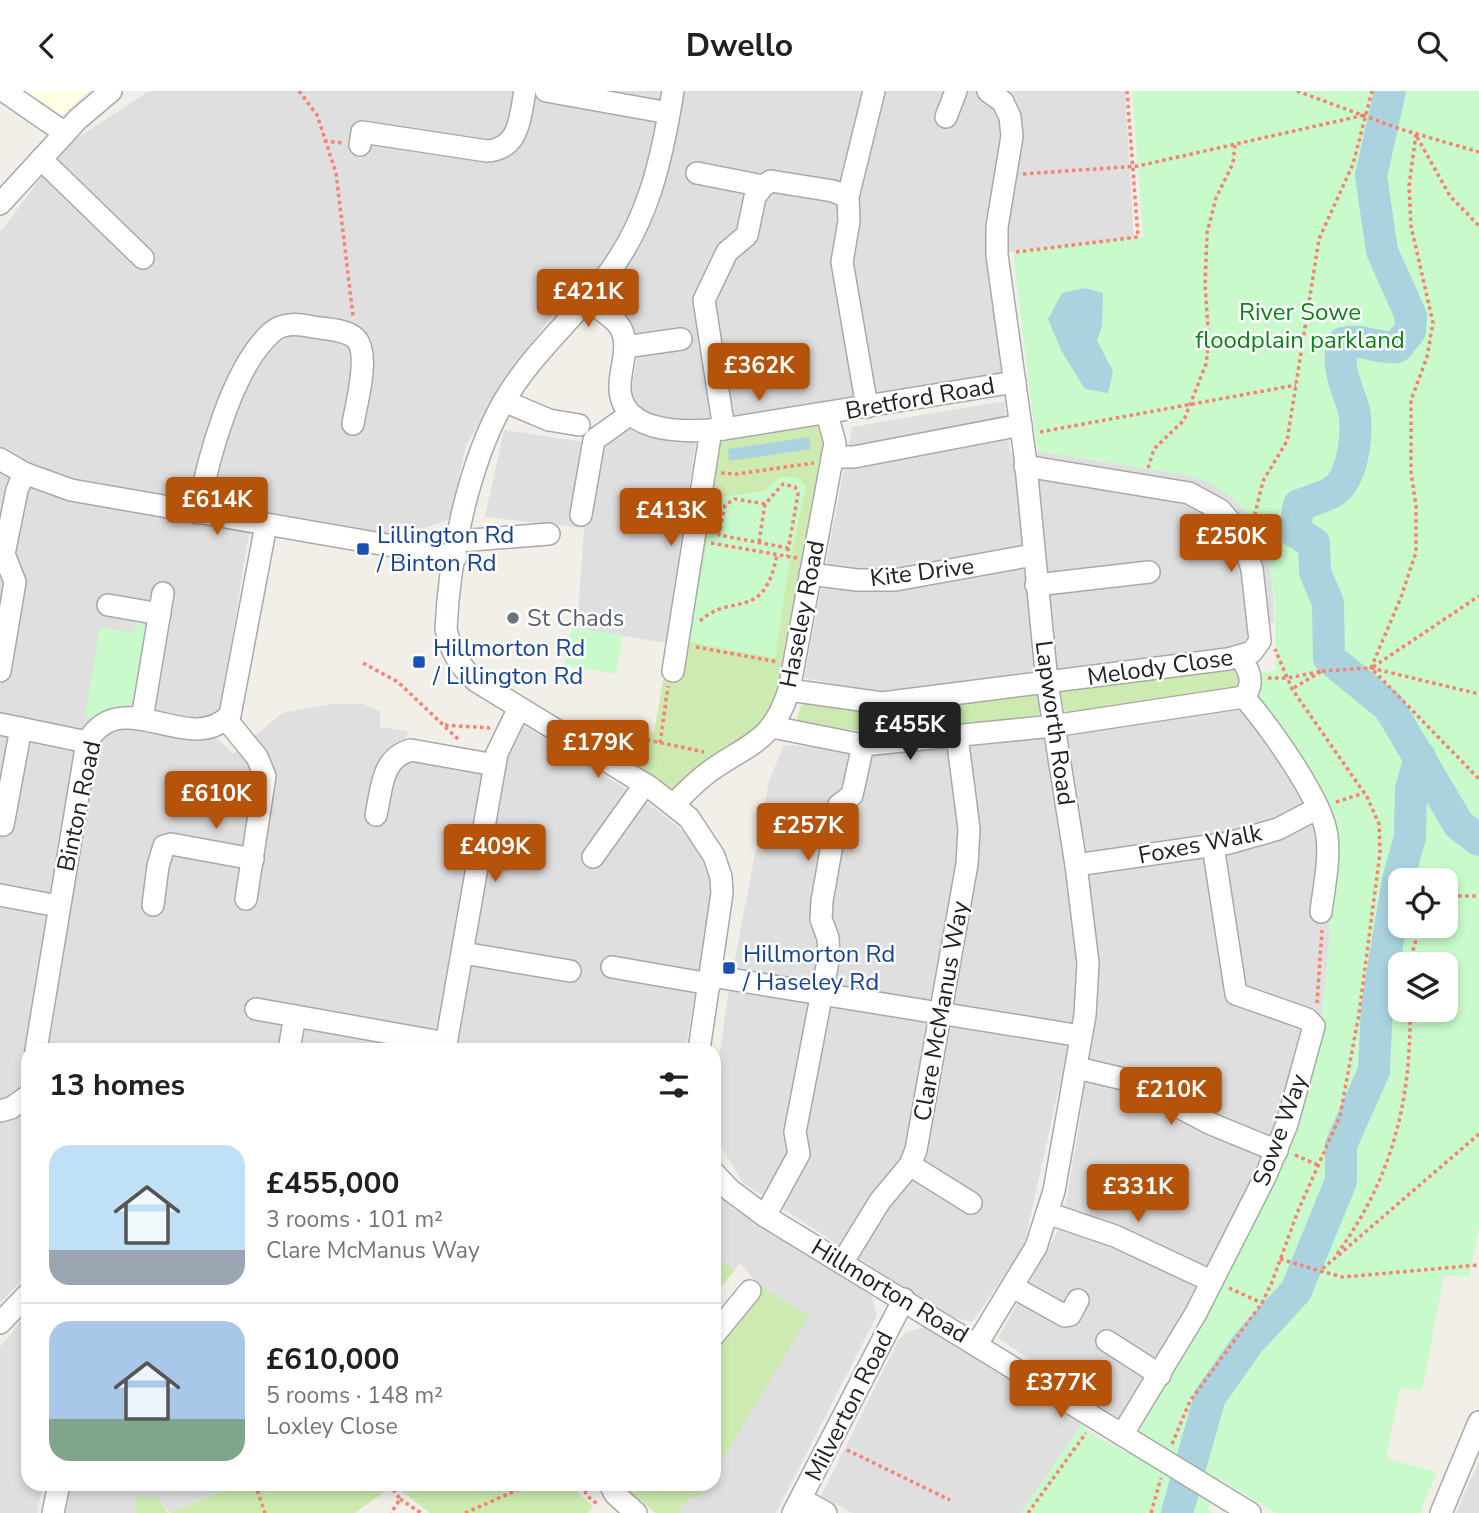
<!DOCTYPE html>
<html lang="en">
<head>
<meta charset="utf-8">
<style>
	body { margin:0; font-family:"Nunito Sans",sans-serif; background:#f6f6f6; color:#202124; height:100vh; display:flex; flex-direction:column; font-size:26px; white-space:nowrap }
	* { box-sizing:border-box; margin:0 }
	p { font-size:23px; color:#757577 }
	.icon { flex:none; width:38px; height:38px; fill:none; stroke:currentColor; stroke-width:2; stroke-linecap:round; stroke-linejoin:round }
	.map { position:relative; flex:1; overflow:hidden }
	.side { position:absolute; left:21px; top:952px; width:700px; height:448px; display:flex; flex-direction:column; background:#fff; border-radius:21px; box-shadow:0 4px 10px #0003 }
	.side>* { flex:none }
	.controls { position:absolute; left:1388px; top:777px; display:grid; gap:14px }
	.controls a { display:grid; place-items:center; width:70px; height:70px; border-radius:14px; background:#fff; box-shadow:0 4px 10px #0003; font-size:35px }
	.price { position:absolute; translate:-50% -60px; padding:0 16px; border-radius:7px; background:#b45309; color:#fff; font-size:23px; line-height:46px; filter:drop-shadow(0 2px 4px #0008) }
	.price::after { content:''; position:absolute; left:50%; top:42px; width:21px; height:16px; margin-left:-10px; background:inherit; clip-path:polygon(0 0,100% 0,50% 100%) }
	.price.active { background:#222; color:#fff }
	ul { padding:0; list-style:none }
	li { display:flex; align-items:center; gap:21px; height:175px; padding:0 28px }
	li+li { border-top:2px solid #e0e0e0 }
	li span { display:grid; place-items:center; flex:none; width:196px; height:140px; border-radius:21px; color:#555 }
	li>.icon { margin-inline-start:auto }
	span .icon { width:84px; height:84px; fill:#fffc; stroke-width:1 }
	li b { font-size:30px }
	h2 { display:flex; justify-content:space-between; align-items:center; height:84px; padding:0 28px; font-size:30px }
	header { display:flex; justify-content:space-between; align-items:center; height:91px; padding:0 28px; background:#fff; font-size:32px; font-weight:700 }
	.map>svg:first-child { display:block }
</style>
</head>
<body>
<header><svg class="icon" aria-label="back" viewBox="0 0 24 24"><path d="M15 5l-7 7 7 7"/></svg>Dwello<svg class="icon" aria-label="search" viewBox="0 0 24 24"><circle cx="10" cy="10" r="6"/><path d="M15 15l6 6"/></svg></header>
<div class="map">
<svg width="1479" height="1422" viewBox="0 0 1479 1422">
	<rect width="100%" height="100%" fill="#f2efe9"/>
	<g fill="#e0dfdf">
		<path d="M149,0H1125L1134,147L988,163L1004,285L686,334L645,323L634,310L631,302L639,253L623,222L612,210L573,196L516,273L466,354L450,428L403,445H392L252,424L221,615L213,643L233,663L282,622L331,613H364L380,620V636L408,640L406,648L485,664L512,654L523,634L644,709L692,747L711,791L709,831L685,959H28V1197L21,1190L0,1212V141L65,55Z"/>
		<path d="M1004,310L1010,363L1037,360L1193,385L1217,394L1237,410L1263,445L1272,489L1274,531L1248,534L1246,556L1241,558L967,591L875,601L804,587L852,336Z"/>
		<path d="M613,336L696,350L666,552L577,537L584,437L485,426L504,339L590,352Z"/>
		<path d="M1241,614L1310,687L1329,800V856L1321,932L1275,1045L1210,1184L1123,1330L998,1247L1063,1131L1082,1016L1059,996L1023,1158L972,1231L948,1225L743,1092L720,1053L714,1022V1001L729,899L769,690L784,654L899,662Z"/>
		<path d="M714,1097L734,1118L871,1204L875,1217L877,1224L776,1422H678L693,1403L699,1408L708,1393H714V1383L808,1225L761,1196L740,1172L735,1179L714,1163Z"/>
		<path d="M28,1222V1393H43L37,1422H0V1256Z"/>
		<path d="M924,1236L1082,1333L1021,1422H852L821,1405L899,1248L907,1241Z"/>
		<path d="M1479,1370V1422H1456Z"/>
		<path d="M70,1393H238L170,1422L158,1406H135V1422H63Z"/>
	</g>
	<path fill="#ffffe5" d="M0,0H88L60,26Z"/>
	<g fill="#cdebb0">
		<path d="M823,327L828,349L787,577L767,633L670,708L571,646L585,630L654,642L663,589L679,591L715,343Z"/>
		<path d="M1232,574L1239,578L1242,587L1234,599L1065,623L1060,599Z"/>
		<path d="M1032,600L1039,604L1042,621L1037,625L902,643L802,634L797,628L803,608Z"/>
		<path d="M714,1163L735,1179L714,1204Z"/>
		<path d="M761,1196L809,1224L714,1383V1258Z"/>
		<path d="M238,1393H577L579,1403L593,1415L588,1422H430L394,1394L355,1422H170Z"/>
		<path d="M625,1393H708L699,1408L692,1404L678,1422H656L627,1398Z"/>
		<path d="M135,1405L158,1406L168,1422H135Z"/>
	</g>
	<g fill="#c8facc" fill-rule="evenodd">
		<path d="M1132,0H1479V1136L1469,1186L1444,1185L1422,1300L1400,1297L1386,1367L1437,1381L1420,1422H1275L1220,1388L1208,1418L1214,1422H1021L1082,1333L1092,1343L1127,1362L1228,1181L1321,932L1329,856V800L1334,739L1256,608L1257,582L1276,579C1273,498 1284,419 1193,385L1037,360L1013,160L1143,146ZM1400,789H1446V835H1400ZM1400,873H1446V919H1400Z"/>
		<path d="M780,386H797L806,396L789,474L775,567L689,551L715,407L764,400Z"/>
		<path d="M137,528L148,536L136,610C122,621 108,611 92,627L85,626L100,536L134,542Z"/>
		<path d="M572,536L623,545L616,583L565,574Z"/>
	</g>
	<g fill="#aad3df">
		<path d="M1085,197L1103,202L1102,235L1097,250L1113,280L1108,302L1085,298L1062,261L1048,228L1062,202Z"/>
		<path d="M809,346L811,358L729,370L728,358Z"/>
	</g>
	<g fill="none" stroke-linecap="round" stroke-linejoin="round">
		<g stroke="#aad3df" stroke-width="32">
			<path d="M1390,0L1371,85L1382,160L1411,225L1410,240L1397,256C1375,258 1364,247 1343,252C1336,275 1346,294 1353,316C1359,337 1354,385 1335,399C1326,406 1310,410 1299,414L1294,440L1314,452L1315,481L1328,512L1329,567L1389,616L1459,734L1479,749"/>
			<path d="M1177,1422L1210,1306L1248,1252L1296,1200L1341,1090V1054L1374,980L1377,915L1398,789L1410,746L1411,698L1420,666"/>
		</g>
		<g stroke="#a9a9a9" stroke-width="24">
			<g id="minor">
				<path d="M4,0L65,42"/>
				<path d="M546,0L669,22"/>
				<path d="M673,0C662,68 648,133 604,188C571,230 529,266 503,312C468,374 449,468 446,538C451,560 459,575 476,590L651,697L689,727L714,765L721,786L722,802L699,959"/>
				<path d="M946,26L956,0"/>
				<path d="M360,54L362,41L487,60C520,58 520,26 525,0"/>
				<path d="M41,68L143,167"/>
				<path d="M697,82L763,95"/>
				<path d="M0,113L78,28L111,0"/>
				<path d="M586,209C597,217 612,224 620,236C629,251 623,268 621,284C610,344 683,342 724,338L1015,291"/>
				<path d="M625,256L681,248"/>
				<path d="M504,310L549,329L579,334"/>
				<path d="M867,316L842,171L849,130L848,106L874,0"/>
				<path d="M724,338L704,209L727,161L747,144L755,106L763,95L771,90L833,100L848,106"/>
				<path d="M832,366H854L1021,334"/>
				<path d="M0,368L24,382L71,399L456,466"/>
				<path d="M198,422C207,371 232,276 272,241C284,231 299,233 313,236C325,238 343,238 354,246C372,260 356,313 353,333"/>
				<path d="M581,424L594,349L629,324"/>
				<path d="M459,450L549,443"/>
				<path d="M810,483L857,489H895L1033,464"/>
				<path d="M1036,494L1149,481"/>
				<path d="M108,514L160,523"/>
				<path d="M1240,566C1250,580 1255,592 1244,606"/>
				<path d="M0,580L15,491L4,463L17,399L24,382"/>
				<path d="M673,580L711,339"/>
				<path d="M789,599L882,612L1228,568L1252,561L1260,550L1252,478L1240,442L1220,419L1189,402L1025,375"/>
				<path d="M142,628L163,502"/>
				<path d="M226,628L257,666L265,685L246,808"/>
				<path d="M0,633L87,651"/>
				<path d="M772,636L863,654L1053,635L1244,606C1268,634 1323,709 1327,745C1330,770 1324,796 1321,821"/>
				<path d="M673,714C686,701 698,688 713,678C753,651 773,649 789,599L835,352L827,323"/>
				<path d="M376,724C382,698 381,667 411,659L495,674"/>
				<path d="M3,734L21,637"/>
				<path d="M593,766L645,693"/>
				<path d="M1076,774L1229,752L1278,738L1318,717"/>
				<path d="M0,804L58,815"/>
				<path d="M153,814L158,775L164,755L171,753L253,768"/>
				<path d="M463,862L570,880"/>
				<path d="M612,876L710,893"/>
				<path d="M711,885L1081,945"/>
				<path d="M256,918L446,952"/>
				<path d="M36,959L87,651C123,591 188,667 230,624L266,434"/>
				<path d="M289,959L295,925"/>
				<path d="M445,959L497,662L519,617"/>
				<path d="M1077,977L1128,989L1209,1032L1277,1060"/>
				<path d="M0,1020L11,1017L28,1005"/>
				<path d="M910,1074L971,1112"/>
				<path d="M714,1082L730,1099L765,1125L1250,1422"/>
				<path d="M1047,1122L1115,1145L1211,1190"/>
				<path d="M765,1125L799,1063L795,1041L829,865L828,847L821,828L822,810L839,714L852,704L863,654"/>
				<path d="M842,1172L880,1110L910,1074L916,1059L967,773L969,738L957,645"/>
				<path d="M1013,1196L1065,1225L1070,1224L1078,1209"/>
				<path d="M0,1232L28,1203"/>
				<path d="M714,1244L750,1200"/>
				<path d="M1107,1250L1160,1284"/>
				<path d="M977,1253L1036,1156L1054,1100L1085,924L1088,872L1076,774L1047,591L1025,365L997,164V136L1012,45L1010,26L1003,11L988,0"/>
				<path d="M1122,1344L1196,1222L1266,1084L1287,1033L1314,935L1307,928L1236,903L1213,755"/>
				<path d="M610,1393L615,1403L636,1422"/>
				<path d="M801,1408L826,1422"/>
				<path d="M53,1422L59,1393"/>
				<path d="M793,1422L904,1208"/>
				<path d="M1441,1422L1479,1331"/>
			</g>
		</g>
		<g stroke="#fa8072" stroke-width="3.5" stroke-dasharray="3.5 3.5" stroke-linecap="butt">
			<path d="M299,0L317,24L336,82L353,225"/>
			<path d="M1297,0L1400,38L1479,61"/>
			<path d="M1416,43L1409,95L1411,135L1433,232L1427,266L1411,309V381L1416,415V461L1401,506L1371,577L1479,688"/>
			<path d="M1417,46L1450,105L1479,135"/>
			<path d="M324,50L343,52"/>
			<path d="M1023,83L1138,75L1365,24"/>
			<path d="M1016,161L1138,146L1127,0"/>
			<path d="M1040,341L1296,294"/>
			<path d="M1148,377L1154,358L1184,329L1206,273L1209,251L1205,194L1207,142L1216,107L1233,72L1235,53"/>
			<path d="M721,382L736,383L814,372"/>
			<path d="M765,413L735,408L725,414L719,444L788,457"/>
			<path d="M1253,431L1263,390L1287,350L1319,148L1353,73L1372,0"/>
			<path d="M759,451L765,413L783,393L795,396L798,403L787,465"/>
			<path d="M711,452L797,467"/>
			<path d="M700,530C732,500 764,533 777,463"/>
			<path d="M696,556L778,571"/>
			<path d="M363,572L398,591L459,649"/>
			<path d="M1373,576L1479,505"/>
			<path d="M1322,580L1371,577L1479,603"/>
			<path d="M1268,587H1288L1322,580L1292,598"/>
			<path d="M445,634L490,637"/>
			<path d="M592,637L704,661"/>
			<path d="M660,652L668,595"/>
			<path d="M1336,711L1364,702"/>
			<path d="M1446,810L1452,805H1479"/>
			<path d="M1409,873L1420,835"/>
			<path d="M1317,912L1322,839"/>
			<path d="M1479,1043L1320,1180L1343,1186L1479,1174"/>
			<path d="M1295,1064L1320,1075"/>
			<path d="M1337,1163C1392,1087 1411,1012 1410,919"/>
			<path d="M1280,1168L1320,1180"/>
			<path d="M1229,1197L1262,1212"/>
			<path d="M1172,1353L1190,1310L1262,1212L1272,1191L1298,1120L1340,1025L1359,923L1380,762L1379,733L1367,706L1292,598L1275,558"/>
			<path d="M847,1359L950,1409"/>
			<path d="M255,1393L265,1422"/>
			<path d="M389,1393L400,1408L391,1422"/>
			<path d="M584,1393L586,1404L597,1413"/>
			<path d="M400,1408L421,1422"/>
			<path d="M465,1422L531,1393"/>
			<path d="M1028,1422L1086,1342"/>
			<path d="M1151,1422L1161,1387"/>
		</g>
		<use href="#minor" stroke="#fff" stroke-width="21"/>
	</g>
	<g fill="#1a4fb4" stroke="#fff" stroke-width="2.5">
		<rect x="356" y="451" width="14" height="14" rx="3.5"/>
		<rect x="412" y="564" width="14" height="14" rx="3.5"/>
		<rect x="722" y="870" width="14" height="14" rx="3.5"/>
	</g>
	<circle fill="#6b7280" stroke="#fff" stroke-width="2.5" cx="513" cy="527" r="7"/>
	<g text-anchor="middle" stroke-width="5" stroke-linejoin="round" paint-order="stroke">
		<g font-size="24" fill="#0c8416" stroke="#fff">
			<text x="1300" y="229">River Sowe<tspan x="1300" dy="28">floodplain parkland</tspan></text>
		</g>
		<g font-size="24" fill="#222" stroke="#fff">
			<text transform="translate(920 307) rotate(-10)" y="8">Bretford Road</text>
			<text transform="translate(922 481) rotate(-7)" y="8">Kite Drive</text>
			<text transform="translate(802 523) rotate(-79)" y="8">Haseley Road</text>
			<text transform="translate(1160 576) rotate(-8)" y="8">Melody Close</text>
			<text transform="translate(1055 632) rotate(82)" y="8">Lapworth Road</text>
			<text transform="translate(79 715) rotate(-78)" y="8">Binton Road</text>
			<text transform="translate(1200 753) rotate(-11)" y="8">Foxes Walk</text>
			<text transform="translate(941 920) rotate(-80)" y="8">Clare McManus Way</text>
			<text transform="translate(1280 1039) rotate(-70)" y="8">Sowe Way</text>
			<text transform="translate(890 1200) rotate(31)" y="8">Hillmorton Road</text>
			<text transform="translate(849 1315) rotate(-63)" y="8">Milverton Road</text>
		</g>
		<g font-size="24" fill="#164399" stroke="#fff" text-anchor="start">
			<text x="377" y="452">Lillington Rd<tspan x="377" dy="28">/ Binton Rd</tspan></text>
			<text x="433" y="565">Hillmorton Rd<tspan x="433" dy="28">/ Lillington Rd</tspan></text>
			<text x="743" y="871">Hillmorton Rd<tspan x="743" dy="28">/ Haseley Rd</tspan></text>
		</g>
		<g font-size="24" fill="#5b616d" stroke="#fff" text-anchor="start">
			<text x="527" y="535">St Chads</text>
		</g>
	</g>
</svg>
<div class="controls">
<a><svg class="icon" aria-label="locate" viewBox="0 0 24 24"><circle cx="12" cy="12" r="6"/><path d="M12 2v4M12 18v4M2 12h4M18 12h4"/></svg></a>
<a><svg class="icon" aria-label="layers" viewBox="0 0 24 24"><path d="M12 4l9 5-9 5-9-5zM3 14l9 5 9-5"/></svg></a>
</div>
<b class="price" style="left:588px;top:238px">£421K</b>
<b class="price" style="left:759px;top:312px">£362K</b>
<b class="price" style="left:217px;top:446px">£614K</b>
<b class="price" style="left:671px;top:457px">£413K</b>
<b class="price" style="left:1231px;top:483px">£250K</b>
<b class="price active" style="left:910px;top:671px">£455K</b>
<b class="price" style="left:598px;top:689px">£179K</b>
<b class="price" style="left:216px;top:740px">£610K</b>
<b class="price" style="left:808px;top:772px">£257K</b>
<b class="price" style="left:495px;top:793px">£409K</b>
<b class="price" style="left:1171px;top:1036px">£210K</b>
<b class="price" style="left:1138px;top:1133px">£331K</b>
<b class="price" style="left:1061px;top:1329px">£377K</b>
<section class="side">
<h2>13 homes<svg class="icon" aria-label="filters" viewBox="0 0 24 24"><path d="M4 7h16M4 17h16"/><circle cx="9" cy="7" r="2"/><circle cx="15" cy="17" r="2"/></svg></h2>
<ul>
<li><span style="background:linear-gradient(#bfe0f5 75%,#9aa5b1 0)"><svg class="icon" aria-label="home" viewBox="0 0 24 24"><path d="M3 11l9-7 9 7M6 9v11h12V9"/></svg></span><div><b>£455,000</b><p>3 rooms · 101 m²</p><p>Clare McManus Way</p></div></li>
<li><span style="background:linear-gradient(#a9c7e8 70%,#7fa58c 0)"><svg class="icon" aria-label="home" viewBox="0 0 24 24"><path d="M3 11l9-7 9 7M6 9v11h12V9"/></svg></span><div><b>£610,000</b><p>5 rooms · 148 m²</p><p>Loxley Close</p></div></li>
</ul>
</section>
</div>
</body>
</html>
